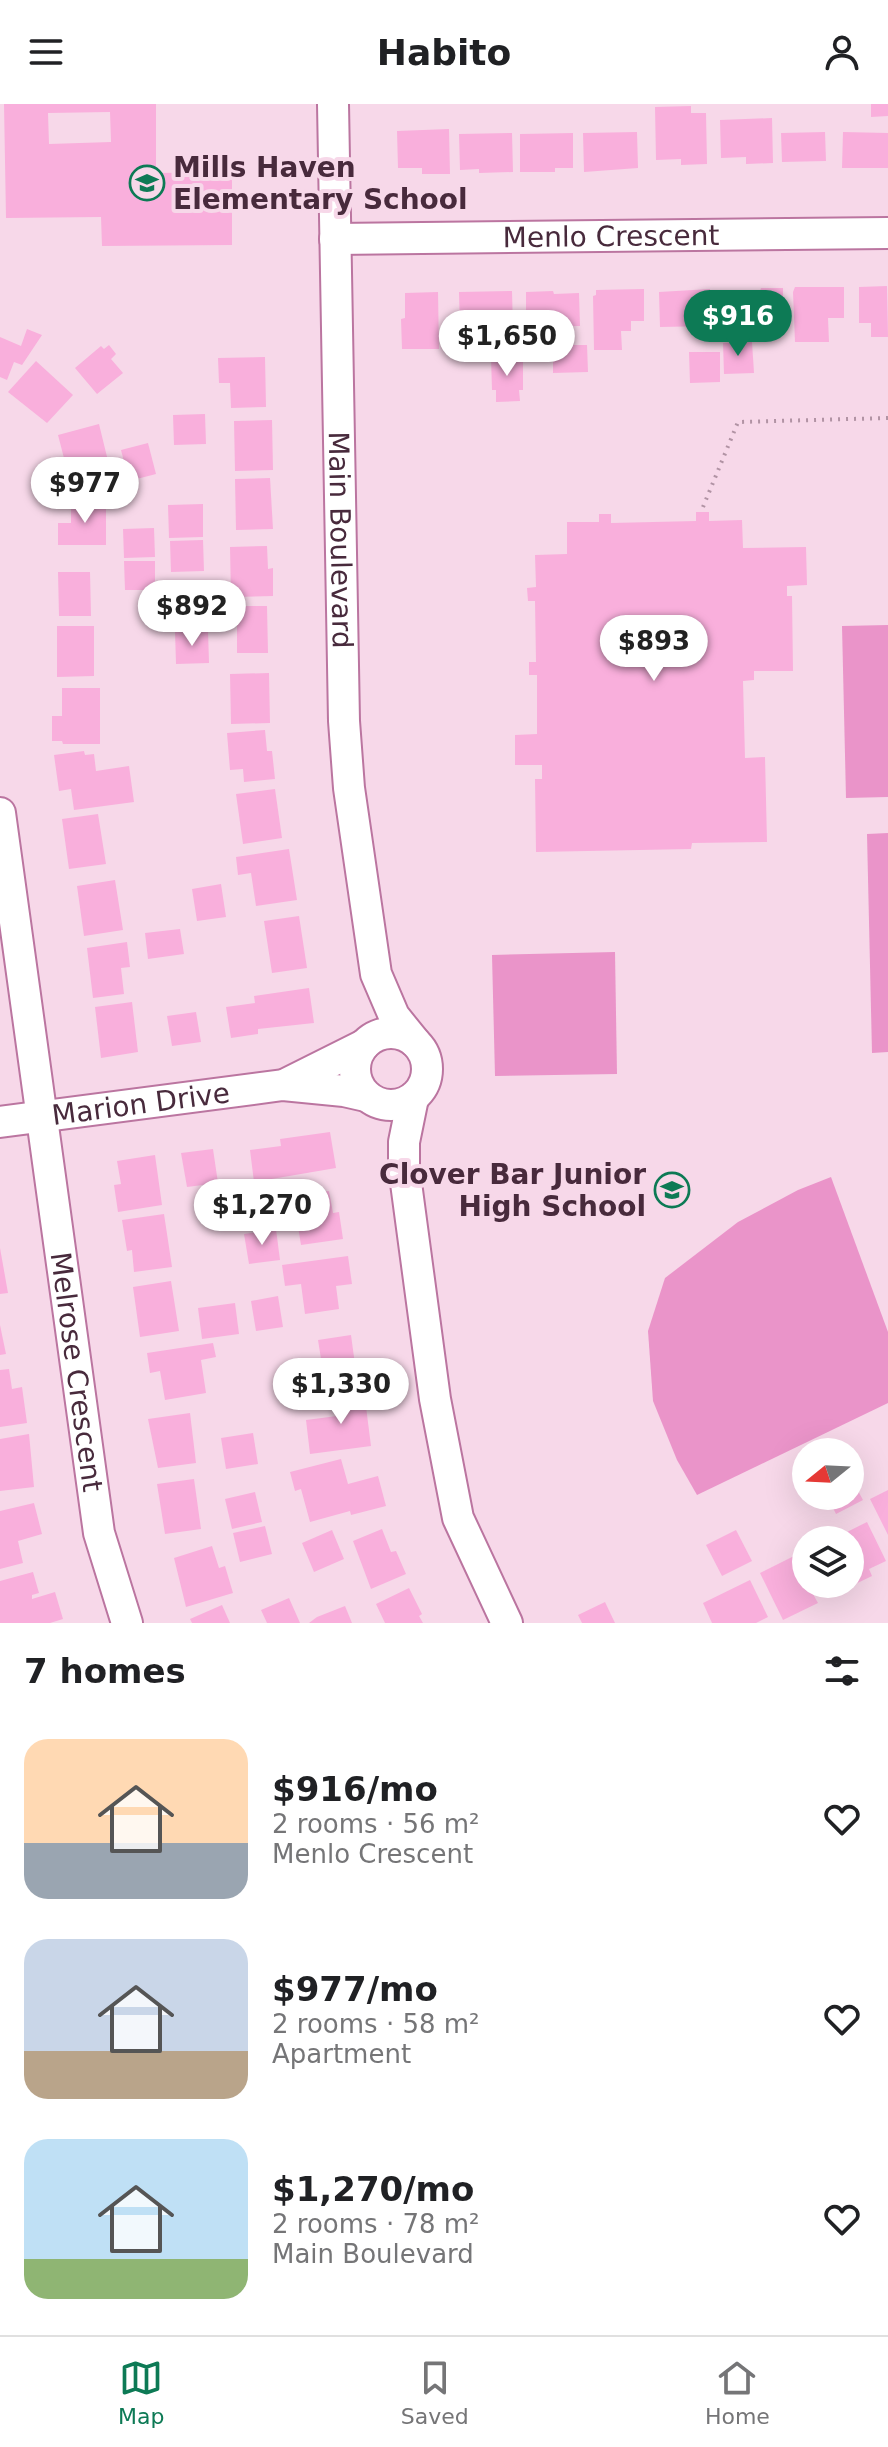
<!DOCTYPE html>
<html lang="en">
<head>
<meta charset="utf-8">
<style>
	body { margin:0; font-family:"DejaVu Sans",sans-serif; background:#f2f2f2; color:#202124; height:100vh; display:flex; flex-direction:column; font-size:30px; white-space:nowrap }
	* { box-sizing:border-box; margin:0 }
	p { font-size:26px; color:#757577 }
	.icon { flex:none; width:44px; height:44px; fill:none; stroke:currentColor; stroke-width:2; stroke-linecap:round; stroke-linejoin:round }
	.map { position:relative; height:1519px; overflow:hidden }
	.panel { display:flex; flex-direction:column; background:#fff; flex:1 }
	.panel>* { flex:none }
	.needle { width:52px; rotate:252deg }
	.buttons { position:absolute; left:792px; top:1334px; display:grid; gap:16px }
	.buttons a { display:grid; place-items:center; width:72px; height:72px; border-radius:50%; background:#fff; box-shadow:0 8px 32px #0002; font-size:40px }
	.price { position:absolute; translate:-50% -68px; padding:0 18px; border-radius:28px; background:#fff; color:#222; font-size:26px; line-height:52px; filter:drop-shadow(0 2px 4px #0008) }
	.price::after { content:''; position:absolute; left:50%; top:48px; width:24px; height:18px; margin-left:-12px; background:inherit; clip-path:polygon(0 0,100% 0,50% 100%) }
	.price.current { background:#0d7a55; color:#fff }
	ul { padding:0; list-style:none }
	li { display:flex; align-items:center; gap:24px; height:200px; padding:0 24px }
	li span { display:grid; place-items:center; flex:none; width:224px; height:160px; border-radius:24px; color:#555 }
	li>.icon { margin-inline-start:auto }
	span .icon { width:96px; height:96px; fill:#fffc; stroke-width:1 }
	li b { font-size:34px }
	h2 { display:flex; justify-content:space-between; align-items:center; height:96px; padding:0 24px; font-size:34px }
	header { display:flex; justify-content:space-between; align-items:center; height:104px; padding:0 24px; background:#fff; font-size:36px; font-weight:700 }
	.menu { display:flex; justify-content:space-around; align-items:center; height:112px; border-top:2px solid #e0e0e0; background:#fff; font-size:22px; color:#757577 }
	.menu a { display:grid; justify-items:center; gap:4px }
	.menu .current { color:#0d7a55 }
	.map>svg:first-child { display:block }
</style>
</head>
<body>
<header><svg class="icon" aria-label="menu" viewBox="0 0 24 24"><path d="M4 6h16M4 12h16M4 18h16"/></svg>Habito<svg class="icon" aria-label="person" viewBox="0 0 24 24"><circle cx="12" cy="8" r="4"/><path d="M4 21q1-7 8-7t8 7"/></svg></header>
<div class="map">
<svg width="888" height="1519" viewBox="0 0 888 1519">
	<rect width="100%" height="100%" fill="#f7d8e9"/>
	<g fill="#ea94c9">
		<path d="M888,521V693L846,694L842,522Z"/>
		<path d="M888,729V948L872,949L867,730Z"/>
		<path d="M615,848L617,970L495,972L492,851Z"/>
		<path d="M831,1073L888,1228V1299L697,1391L677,1356L653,1297L648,1227L665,1174L738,1118L798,1086Z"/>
	</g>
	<g fill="#f9afdc" fill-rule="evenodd">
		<path d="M4,0H156V69L232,68V141L102,142L101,113L6,114ZM110,8L111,38L49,40L48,9Z"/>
		<path d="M871,0H888V12L871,13Z"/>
		<path d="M691,2V9H706L707,60L681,61V55L656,56L655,3Z"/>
		<path d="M772,14L773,59L746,60V53L721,54L720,16Z"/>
		<path d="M449,25L450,70H422V64H398L397,27Z"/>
		<path d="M637,28L638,64L584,68L583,29Z"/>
		<path d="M825,28L826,57L782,58L781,29Z"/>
		<path d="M843,28L888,29V64H842Z"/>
		<path d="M512,29L513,68L479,69V65L460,66L459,30Z"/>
		<path d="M573,29V64H555V68H520V30Z"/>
		<path d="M887,182L888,233H871V219H859V183Z"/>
		<path d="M795,183H844V214H828L829,238H795L793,188Z"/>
		<path d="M761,184H783V225L737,226L736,187H760Z"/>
		<path d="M644,185V217H631V227H621L622,246H594L593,192L596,191V186Z"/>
		<path d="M710,185L711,222L660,223L659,188Z"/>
		<path d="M512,187L513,224L460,225L459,188Z"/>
		<path d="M553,187L554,190L579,189L580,222L526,223V188Z"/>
		<path d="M438,188L439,245H402L401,215L405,214V189Z"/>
		<path d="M27,225L42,231L22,261L14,258L7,276L0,273V233L21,242Z"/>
		<path d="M752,238L754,269L724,270L723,239Z"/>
		<path d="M109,241L116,250L111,255L123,269L97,290L75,264L101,242L104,245Z"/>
		<path d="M553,241H587L588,268L553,269Z"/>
		<path d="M689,248H720V278L690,279Z"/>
		<path d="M265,253L266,303L231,304L230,279H219L218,254Z"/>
		<path d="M491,253H523V286H519L520,297L496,298V286H492Z"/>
		<path d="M36,257L73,291L47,319L8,288Z"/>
		<path d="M205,310L206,340L174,341L173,311Z"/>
		<path d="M272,316L273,366L235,367L234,317Z"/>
		<path d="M99,320L108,357L112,356L115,366L111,367V369L75,378L70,357L65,358L58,331Z"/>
		<path d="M148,339L156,370L129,377L121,346Z"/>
		<path d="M270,374L273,425L236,426L235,375Z"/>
		<path d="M79,392H92V400H106V441H58V419H71V400H78Z"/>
		<path d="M203,400V433L169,434L168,401Z"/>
		<path d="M696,408H709V417L742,416L743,444L806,443L807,481L787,482V492H792L793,567H754V576L743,577L745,654L765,653L767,738L692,739L691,745L536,748L535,675H542V661H515V631L537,630V571H529V558H536L535,497H528L527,484L536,483L535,451L567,450V418H599V410H611V419L696,417Z"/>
		<path d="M154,424L155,453L124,454L123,425Z"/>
		<path d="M203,436L204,467L171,468L170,437Z"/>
		<path d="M267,442L268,465L273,464V492L231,493L230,443Z"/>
		<path d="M124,457H155V486H125Z"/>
		<path d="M58,468H90L91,512H59Z"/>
		<path d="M237,502H267L268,549H237Z"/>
		<path d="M57,522H94V572L57,573Z"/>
		<path d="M208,527L209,559L176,560L175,528Z"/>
		<path d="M269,569L270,619L231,620L230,570Z"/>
		<path d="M62,584H100V640H63L62,637H52V612H62Z"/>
		<path d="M265,626L267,647H272L275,675L244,678L243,665L230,666L227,629Z"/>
		<path d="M84,647L85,651L94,650L96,667L129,662L134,698L74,706L71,685L59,687L54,651Z"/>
		<path d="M275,685L282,734L243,740L236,690Z"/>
		<path d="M98,710L106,760L69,765L62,715Z"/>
		<path d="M289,745L297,796L256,802L251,769L238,771L236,753Z"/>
		<path d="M115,776L123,826L84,832L77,782Z"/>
		<path d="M221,780L226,813L197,817L192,785Z"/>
		<path d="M299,812L307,864L272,869L264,817Z"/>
		<path d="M180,825L184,850L148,855L145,829Z"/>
		<path d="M127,838L130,863L121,864L124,890L93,894L87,844Z"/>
		<path d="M309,884L314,919L258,925V930L231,934L226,903L255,899L254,892Z"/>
		<path d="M132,898L138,948L101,954L95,903Z"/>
		<path d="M196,908L201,938L172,942L167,912Z"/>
		<path d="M330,1028L336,1064L254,1078L250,1046L281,1042L280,1035Z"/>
		<path d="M213,1045L218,1079L187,1083L181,1049Z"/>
		<path d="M155,1051L162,1101L118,1108L114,1081L121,1080L117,1057Z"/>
		<path d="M329,1087L333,1109L339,1108L343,1135L301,1141L293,1092Z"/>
		<path d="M164,1110L172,1163L134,1168L132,1146L127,1147L122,1116Z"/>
		<path d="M276,1125L280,1156L249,1160L244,1130Z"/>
		<path d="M0,1144L8,1189L0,1190Z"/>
		<path d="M348,1152L352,1180L336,1182L339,1205L305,1210L301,1180L285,1182L282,1161Z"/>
		<path d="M171,1177L179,1227L140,1233L133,1183Z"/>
		<path d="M278,1192L283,1223L256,1227L251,1197Z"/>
		<path d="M235,1199L239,1230L202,1235L198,1204Z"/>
		<path d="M0,1221L6,1250L0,1251Z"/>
		<path d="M351,1231L357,1275L325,1280L318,1236Z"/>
		<path d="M213,1239L216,1253L201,1256L206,1289L165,1296L160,1267L150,1269L147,1249Z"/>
		<path d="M9,1265L12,1285L22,1283L27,1319L0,1323V1266Z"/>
		<path d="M364,1287L371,1342L310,1350L306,1316L337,1312L334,1291Z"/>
		<path d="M190,1309L196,1359L158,1364L148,1315Z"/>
		<path d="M253,1329L258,1360L226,1365L221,1334Z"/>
		<path d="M29,1330L34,1383L0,1387V1335Z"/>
		<path d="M341,1355L348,1380L378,1372L386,1402L351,1411L350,1407L310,1418L301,1385L295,1387L290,1368Z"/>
		<path d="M850,1372L863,1396L836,1410L827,1392H850Z"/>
		<path d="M194,1375L201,1425L165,1430L157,1380Z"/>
		<path d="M888,1386V1431L870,1395Z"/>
		<path d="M255,1388L262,1418L232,1425L225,1395Z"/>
		<path d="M34,1399L42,1430L18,1437L23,1459L0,1465V1407Z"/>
		<path d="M867,1418L886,1457L869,1465L872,1472L841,1487L838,1480H850V1436H831Z"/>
		<path d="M265,1422L272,1450L240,1458L233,1429Z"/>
		<path d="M382,1425L391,1448L396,1447L406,1470L371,1485L353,1437Z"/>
		<path d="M332,1426L344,1455L314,1468L302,1439Z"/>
		<path d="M736,1426L752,1457L722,1472L706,1441Z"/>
		<path d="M212,1442L219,1464L225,1462L233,1489L186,1503L174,1454Z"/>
		<path d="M806,1446V1480H826L827,1483L813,1490L818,1499L783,1516L760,1469Z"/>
		<path d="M33,1468L39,1489L32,1491V1495L55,1488L63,1515L50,1519H0V1477Z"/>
		<path d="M750,1476L768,1513L756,1519H712L703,1499Z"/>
		<path d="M409,1484L422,1510L419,1512L423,1519H385L376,1500Z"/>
		<path d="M289,1494L300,1519H267L261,1506Z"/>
		<path d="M605,1498L615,1519H582L578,1511Z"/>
		<path d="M222,1501L230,1519H192L190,1515Z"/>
		<path d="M345,1502L352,1519H309L317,1513Z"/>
	</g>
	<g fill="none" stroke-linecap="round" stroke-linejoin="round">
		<g stroke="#bb75a0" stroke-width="34">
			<g id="minor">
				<path id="s1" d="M333,0L344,617L349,684L376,870L394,912L415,938"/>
				<path id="s2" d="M335,135L888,129"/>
				<path id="s3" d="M0,709L99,1429L127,1519"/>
				<circle cx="391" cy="965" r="36"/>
				<path d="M288,979L364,941"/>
				<path d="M413,994L404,1038V1064L435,1295L458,1414L507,1519"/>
				<path id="s4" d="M0,1018L283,981L344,987L366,992"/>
			</g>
		</g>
		<path stroke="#b193a4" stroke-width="4" stroke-dasharray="2 6" stroke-linecap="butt" d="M703,403L738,318L888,314"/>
		<use href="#minor" stroke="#fff" stroke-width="30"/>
	</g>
	<defs>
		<g id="school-ring" transform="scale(1.8)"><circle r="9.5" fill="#f7d8e9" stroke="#0d7a55" stroke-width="1.5"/><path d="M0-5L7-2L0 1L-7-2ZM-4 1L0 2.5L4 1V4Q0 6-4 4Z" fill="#0d7a55"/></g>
	</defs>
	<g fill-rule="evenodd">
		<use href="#school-ring" x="147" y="79"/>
		<use href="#school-ring" x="672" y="1086"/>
	</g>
	<g text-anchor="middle" stroke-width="8" stroke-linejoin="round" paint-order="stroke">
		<g font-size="28" font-weight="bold" fill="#482a3c" stroke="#f7d8e9" text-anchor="start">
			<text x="173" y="73">Mills Haven<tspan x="173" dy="32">Elementary School</tspan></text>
			<text x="646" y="1080" text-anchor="end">Clover Bar Junior<tspan x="646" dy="32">High School</tspan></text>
		</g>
		<g font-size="28" fill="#482a3c" stroke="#f7d8e9">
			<text dy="10" stroke="none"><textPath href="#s2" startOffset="276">Menlo Crescent</textPath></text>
			<text dy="10" stroke="none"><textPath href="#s1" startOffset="436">Main Boulevard</textPath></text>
			<text dy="10" stroke="none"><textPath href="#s4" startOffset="142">Marion Drive</textPath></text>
			<text dy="10" stroke="none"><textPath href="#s3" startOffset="564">Melrose Crescent</textPath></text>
		</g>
	</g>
</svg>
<div class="buttons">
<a><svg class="needle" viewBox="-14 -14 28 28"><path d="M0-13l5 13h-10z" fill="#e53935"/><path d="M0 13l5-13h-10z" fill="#757577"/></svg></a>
<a><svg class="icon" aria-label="layers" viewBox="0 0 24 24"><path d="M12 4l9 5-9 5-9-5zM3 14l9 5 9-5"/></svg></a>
</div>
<b class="price current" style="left:738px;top:254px">$916</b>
<b class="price" style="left:507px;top:274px">$1,650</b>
<b class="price" style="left:85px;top:421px">$977</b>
<b class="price" style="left:192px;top:544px">$892</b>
<b class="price" style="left:654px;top:579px">$893</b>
<b class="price" style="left:262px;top:1143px">$1,270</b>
<b class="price" style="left:341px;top:1322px">$1,330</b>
</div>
<section class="panel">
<h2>7 homes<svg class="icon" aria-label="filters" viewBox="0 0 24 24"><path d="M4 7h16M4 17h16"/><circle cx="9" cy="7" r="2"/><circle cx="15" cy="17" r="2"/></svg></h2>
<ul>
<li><span style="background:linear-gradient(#ffd9b3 65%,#9aa5b1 0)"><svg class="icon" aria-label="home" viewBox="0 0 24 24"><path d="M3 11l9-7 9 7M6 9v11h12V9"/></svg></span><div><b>$916/mo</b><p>2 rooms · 56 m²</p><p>Menlo Crescent</p></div><svg class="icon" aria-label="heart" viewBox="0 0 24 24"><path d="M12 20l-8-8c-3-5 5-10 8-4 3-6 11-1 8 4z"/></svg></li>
<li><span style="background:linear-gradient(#c9d6e8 70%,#b9a48a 0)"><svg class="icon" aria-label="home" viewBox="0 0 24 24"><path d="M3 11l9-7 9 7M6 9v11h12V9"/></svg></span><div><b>$977/mo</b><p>2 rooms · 58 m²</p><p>Apartment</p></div><svg class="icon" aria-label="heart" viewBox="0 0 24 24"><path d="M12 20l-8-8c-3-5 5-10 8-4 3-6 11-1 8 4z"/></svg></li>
<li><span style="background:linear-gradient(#bfe0f5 75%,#8fb573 0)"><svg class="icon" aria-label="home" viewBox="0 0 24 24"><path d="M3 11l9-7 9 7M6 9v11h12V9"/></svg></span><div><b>$1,270/mo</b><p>2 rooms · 78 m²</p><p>Main Boulevard</p></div><svg class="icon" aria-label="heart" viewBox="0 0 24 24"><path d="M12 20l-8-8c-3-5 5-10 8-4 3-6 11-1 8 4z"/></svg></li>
</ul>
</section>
<nav class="menu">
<a class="current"><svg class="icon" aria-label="map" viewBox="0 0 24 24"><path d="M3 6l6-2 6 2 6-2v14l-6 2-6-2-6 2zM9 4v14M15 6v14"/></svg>Map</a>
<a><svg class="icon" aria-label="saved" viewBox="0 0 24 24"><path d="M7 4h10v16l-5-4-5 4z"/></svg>Saved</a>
<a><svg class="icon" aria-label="home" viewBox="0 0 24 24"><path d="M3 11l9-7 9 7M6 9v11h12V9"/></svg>Home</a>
</nav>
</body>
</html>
